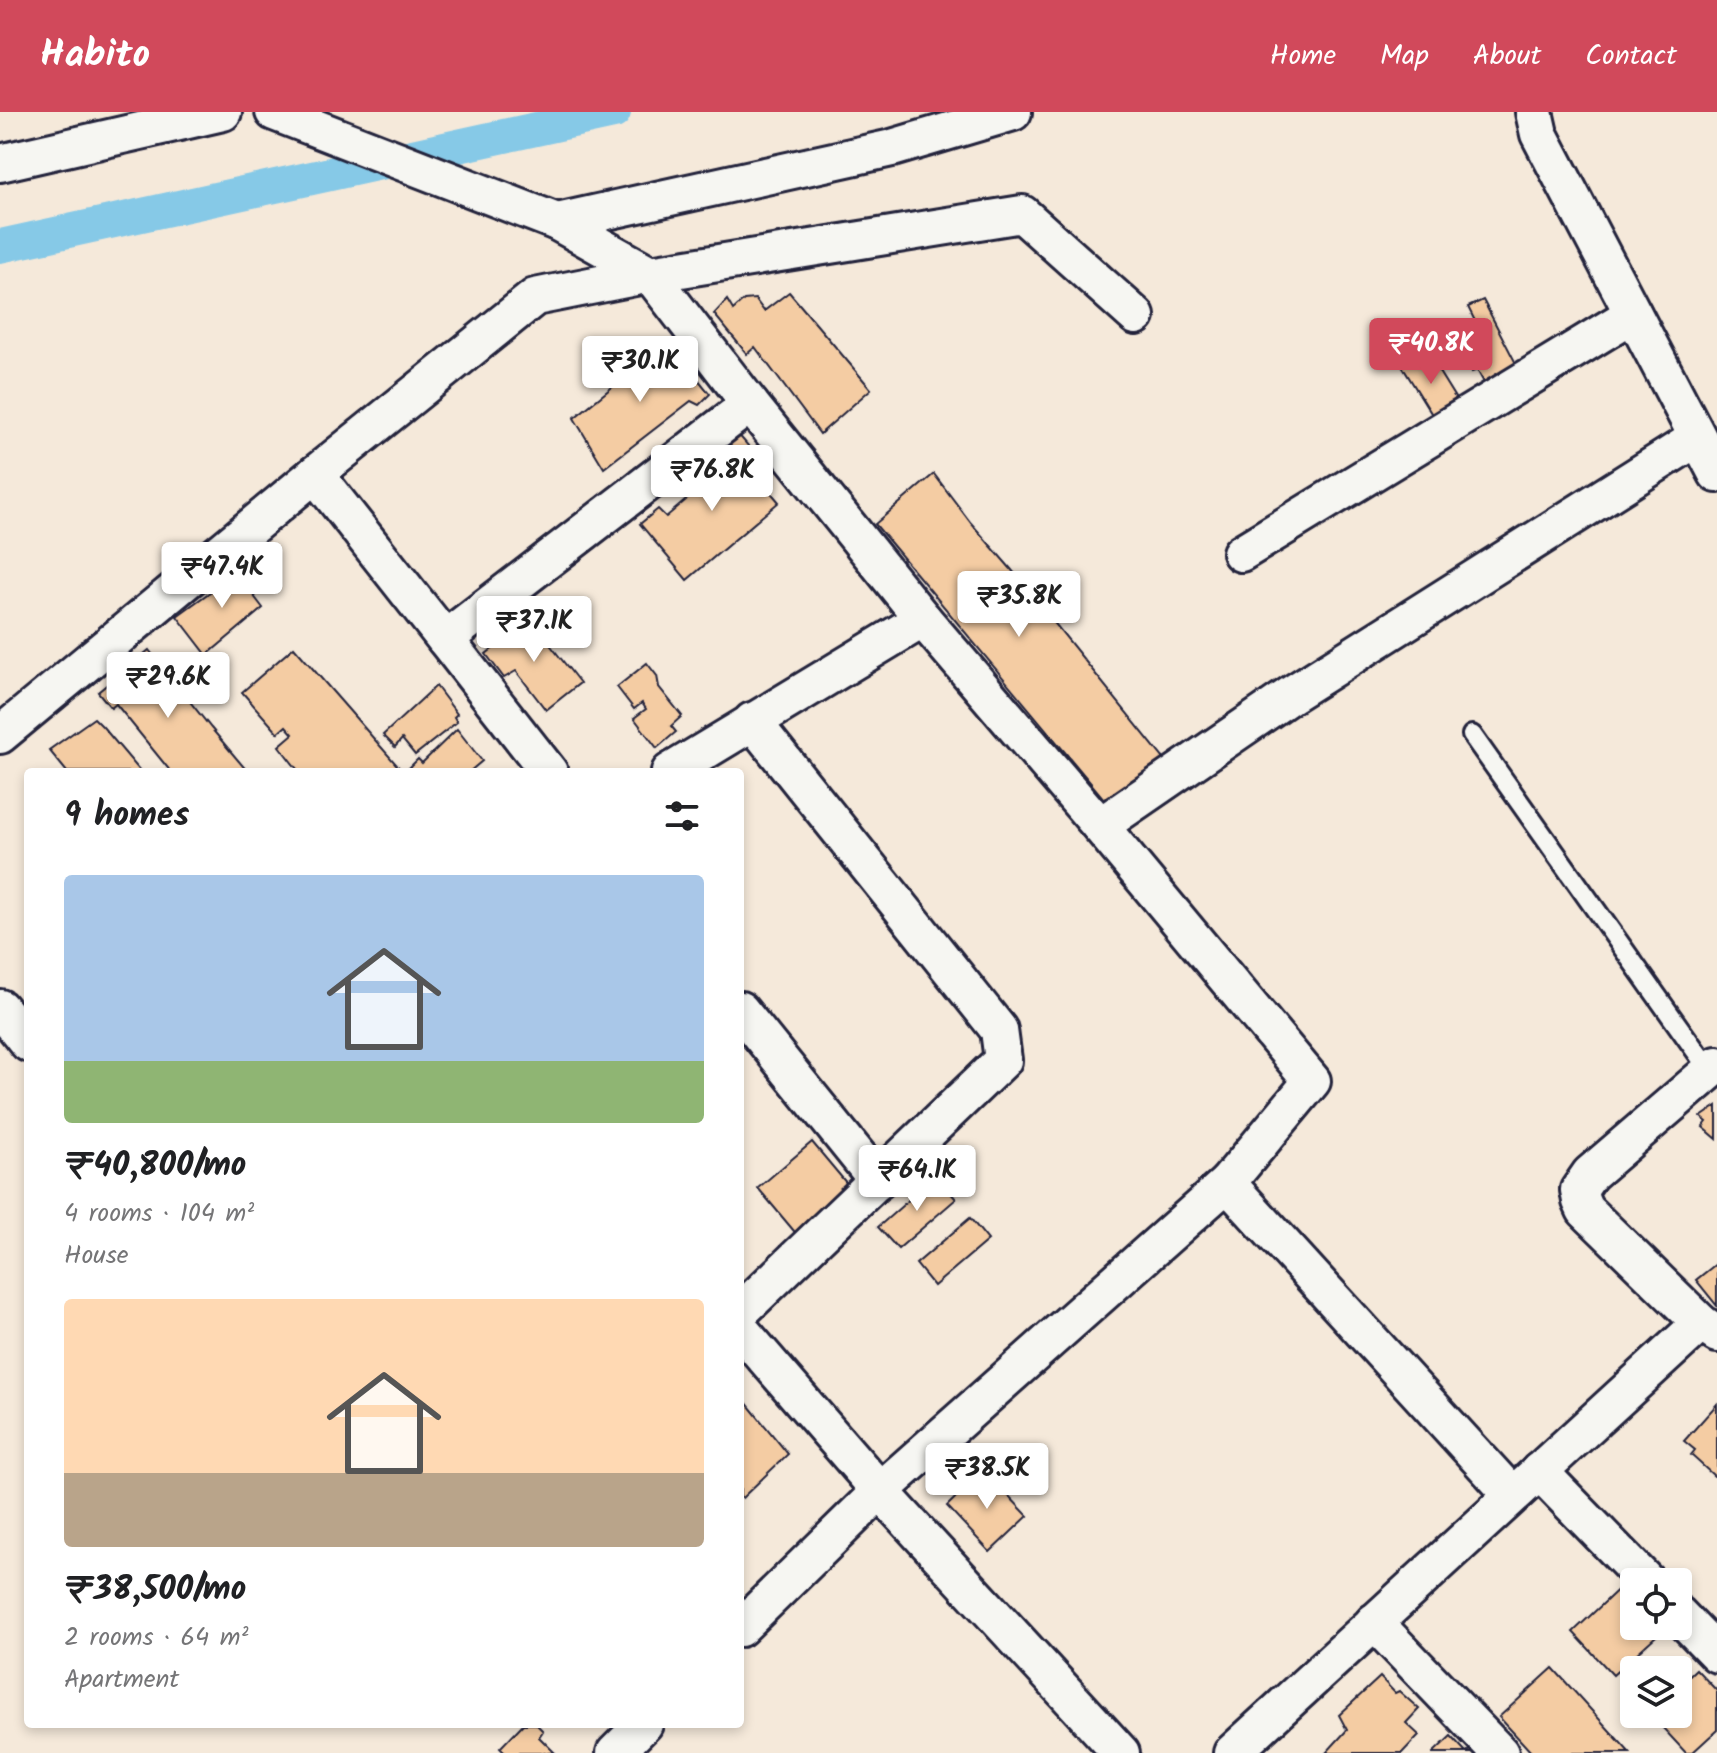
<!DOCTYPE html>
<html lang="en">
<head>
<meta charset="utf-8">
<style>
	body { margin:0; font-family:Kalam,sans-serif; background:#f6f6f6; color:#202124; height:100vh; display:flex; flex-direction:column; font-size:30px; white-space:nowrap }
	* { box-sizing:border-box; margin:0 }
	p { font-size:26px; color:#757577 }
	.icon { flex:none; width:44px; height:44px; fill:none; stroke:currentColor; stroke-width:2; stroke-linecap:round; stroke-linejoin:round }
	.map { position:relative; flex:1; overflow:hidden }
	.sheet { position:absolute; left:24px; top:656px; width:720px; height:960px; display:flex; flex-direction:column; background:#fff; border-radius:8px; box-shadow:0 4px 12px #0003 }
	.sheet>* { flex:none }
	.tools { position:absolute; left:1620px; top:1456px; display:grid; gap:16px }
	.tools a { display:grid; place-items:center; width:72px; height:72px; border-radius:8px; background:#fff; box-shadow:0 4px 12px #0003; font-size:40px }
	.price { position:absolute; translate:-50% -68px; padding:0 18px; border-radius:8px; background:#fff; color:#222; font-size:26px; line-height:52px; filter:drop-shadow(0 2px 4px #0008) }
	.price::after { content:''; position:absolute; left:50%; top:48px; width:24px; height:18px; margin-left:-12px; background:inherit; clip-path:polygon(0 0,100% 0,50% 100%) }
	.price.selected { background:#d1495b; color:#fff }
	ul { padding:0; list-style:none }
	li { display:grid; align-content:center; gap:16px; height:424px; padding:0 40px }
	li span { display:grid; place-items:center; height:248px; border-radius:8px; color:#555 }
	li>.icon { margin-inline-start:auto }
	span .icon { width:144px; height:144px; fill:#fffc; stroke-width:1 }
	li b { font-size:34px }
	h2 { display:flex; justify-content:space-between; align-items:center; height:96px; padding:0 40px; font-size:34px }
	header { display:flex; align-items:center; gap:48px; box-sizing:border-box; height:112px; padding:0 40px; background:#d1495b; color:#fff }
	header strong { font-size:38px }
	nav { display:flex; gap:44px; margin-inline-start:auto; font-size:28px }
	.map>svg:first-child { display:block }
</style>
</head>
<body>
<header>
<strong>Habito</strong>
<nav><a>Home</a><a>Map</a><a>About</a><a>Contact</a></nav>
</header>
<div class="map">
<svg width="1717" height="1641" viewBox="0 0 1717 1641">
	<rect width="100%" height="100%" fill="#f5e9da"/>
	<filter id="ink" filterUnits="userSpaceOnUse"><feTurbulence type="fractalNoise" baseFrequency=".0125" numOctaves="2"/><feDisplacementMap in="SourceGraphic" scale="16" xChannelSelector="R" yChannelSelector="G"/><feConvolveMatrix kernelMatrix="1 2 1 2 8 2 1 2 1" color-interpolation-filters="sRGB"/></filter>
	<g filter="url(#ink)">
		<g fill="none" stroke-linecap="round" stroke-linejoin="round">
			<path stroke="#86c9e7" stroke-width="34" d="M0,134L614,0"/>
		</g>
		<g fill="#f4cca3" stroke="#22223b" stroke-width="2">
			<path d="M789,180L871,277L820,322L755,235L747,242L714,202L727,188L733,198L744,188L755,187L764,199Z"/>
			<path d="M1483,188L1521,261L1488,278L1477,258L1472,260L1462,241L1468,239L1460,224L1448,230L1441,216L1450,211L1456,223L1476,211L1468,195Z"/>
			<path d="M668,230L710,282L699,293L691,289L604,356L574,306Z"/>
			<path d="M1426,239L1460,294L1436,309L1402,254Z"/>
			<path d="M737,321L750,336L740,344L779,390L687,468L640,412L658,397L666,405L724,356L713,343Z"/>
			<path d="M934,362L971,411L1011,457L1164,647L1109,693L875,412Z"/>
			<path d="M247,450L258,466L247,475L263,496L207,543L177,504L228,467Z"/>
			<path d="M530,507L580,571L546,598L516,559L504,566L486,542Z"/>
			<path d="M294,535L333,580L403,660H301L297,657L279,634L293,622L286,614L278,621L242,580Z"/>
			<path d="M149,538L211,616L248,660H171L116,592L111,596L98,580Z"/>
			<path d="M647,551L657,564L659,575L682,604L671,614L676,620L657,636L634,606L646,597L642,591L634,597L617,575Z"/>
			<path d="M436,574L457,602L454,605L457,610L415,643L402,627L395,635L383,623Z"/>
			<path d="M94,606L103,615L141,660H67L49,638Z"/>
			<path d="M457,617L482,649L469,660H411L408,657L418,647L422,651Z"/>
			<path d="M1717,994V1027L1703,1015L1707,1010L1701,1005Z"/>
			<path d="M812,1030L858,1085L804,1131L758,1076Z"/>
			<path d="M936,1064L956,1087L898,1137L878,1115Z"/>
			<path d="M970,1106L988,1128L934,1174L916,1152Z"/>
			<path d="M1717,1151V1194L1696,1168Z"/>
			<path d="M740,1283L788,1342L742,1386L740,1384Z"/>
			<path d="M1717,1292V1364H1714L1691,1343L1695,1338L1684,1329Z"/>
			<path d="M984,1358L1028,1404L990,1440L947,1394Z"/>
			<path d="M1625,1471L1634,1480V1514L1666,1515L1613,1563L1573,1520Z"/>
			<path d="M1553,1556L1630,1641H1532L1499,1605Z"/>
			<path d="M1696,1557L1717,1579V1618L1692,1641H1686L1650,1602H1678V1574Z"/>
			<path d="M1380,1565L1395,1581L1399,1579L1419,1597L1406,1611L1419,1623L1402,1641H1326L1347,1618L1339,1603Z"/>
			<path d="M523,1612H536L543,1619L539,1625L555,1641H505L500,1636Z"/>
			<path d="M1451,1624L1466,1640L1470,1638L1473,1641H1433Z"/>
		</g>
		<g fill="none" stroke-linecap="round" stroke-linejoin="round">
			<g stroke="#22223b" stroke-width="24">
				<path id="lane" d="M1472,623L1710,959"/>
			</g>
			<g stroke="#22223b" stroke-width="42">
				<g id="street">
					<path d="M274,0L557,110L650,162L1022,102L1136,204"/>
					<path d="M1534,0L1539,22L1717,362"/>
					<path d="M0,51L223,0"/>
					<path d="M557,110L892,36L1013,0"/>
					<path d="M1241,441L1633,202"/>
					<path d="M445,527L315,362L535,185L650,162L750,292"/>
					<path d="M0,623L315,362"/>
					<path d="M549,660L445,527L750,292L923,507L1100,714L1292,582L1697,326"/>
					<path d="M670,660L923,507"/>
					<path d="M1100,714L1312,969L1227,1071"/>
					<path d="M0,896L28,931"/>
					<path d="M740,898L878,1069"/>
					<path d="M1717,953L1590,1062L1579,1078L1581,1089L1585,1098L1701,1211L1717,1222"/>
					<path d="M740,1200L1003,948L999,918L752,609"/>
					<path d="M740,1217L880,1379L1121,1641"/>
					<path d="M1539,1359L1647,1470"/>
					<path d="M1678,1502L1717,1542"/>
					<path d="M1374,1510L1500,1641"/>
					<path d="M740,1516L880,1379L1227,1071L1512,1383"/>
					<path d="M615,1641L644,1612"/>
					<path d="M1232,1641L1701,1211"/>
				</g>
			</g>
			<use href="#lane" stroke="#f6f6f2" stroke-width="18"/>
			<use href="#street" stroke="#f6f6f2" stroke-width="36"/>
		</g>
	</g>
</svg>
<div class="tools">
<a><svg class="icon" aria-label="locate" viewBox="0 0 24 24"><circle cx="12" cy="12" r="6"/><path d="M12 2v4M12 18v4M2 12h4M18 12h4"/></svg></a>
<a><svg class="icon" aria-label="layers" viewBox="0 0 24 24"><path d="M12 4l9 5-9 5-9-5zM3 14l9 5 9-5"/></svg></a>
</div>
<b class="price selected" style="left:1431px;top:274px">₹40.8K</b>
<b class="price" style="left:640px;top:292px">₹30.1K</b>
<b class="price" style="left:712px;top:401px">₹76.8K</b>
<b class="price" style="left:222px;top:498px">₹47.4K</b>
<b class="price" style="left:1019px;top:527px">₹35.8K</b>
<b class="price" style="left:534px;top:552px">₹37.1K</b>
<b class="price" style="left:168px;top:608px">₹29.6K</b>
<b class="price" style="left:917px;top:1101px">₹64.1K</b>
<b class="price" style="left:987px;top:1399px">₹38.5K</b>
<section class="sheet">
<h2>9 homes<svg class="icon" aria-label="filters" viewBox="0 0 24 24"><path d="M4 7h16M4 17h16"/><circle cx="9" cy="7" r="2"/><circle cx="15" cy="17" r="2"/></svg></h2>
<ul>
<li><span style="background:linear-gradient(#a9c7e8 75%,#8fb573 0)"><svg class="icon" aria-label="home" viewBox="0 0 24 24"><path d="M3 11l9-7 9 7M6 9v11h12V9"/></svg></span><div><b>₹40,800/mo</b><p>4 rooms · 104 m²</p><p>House</p></div></li>
<li><span style="background:linear-gradient(#ffd9b3 70%,#b9a48a 0)"><svg class="icon" aria-label="home" viewBox="0 0 24 24"><path d="M3 11l9-7 9 7M6 9v11h12V9"/></svg></span><div><b>₹38,500/mo</b><p>2 rooms · 64 m²</p><p>Apartment</p></div></li>
</ul>
</section>
</div>
</body>
</html>
